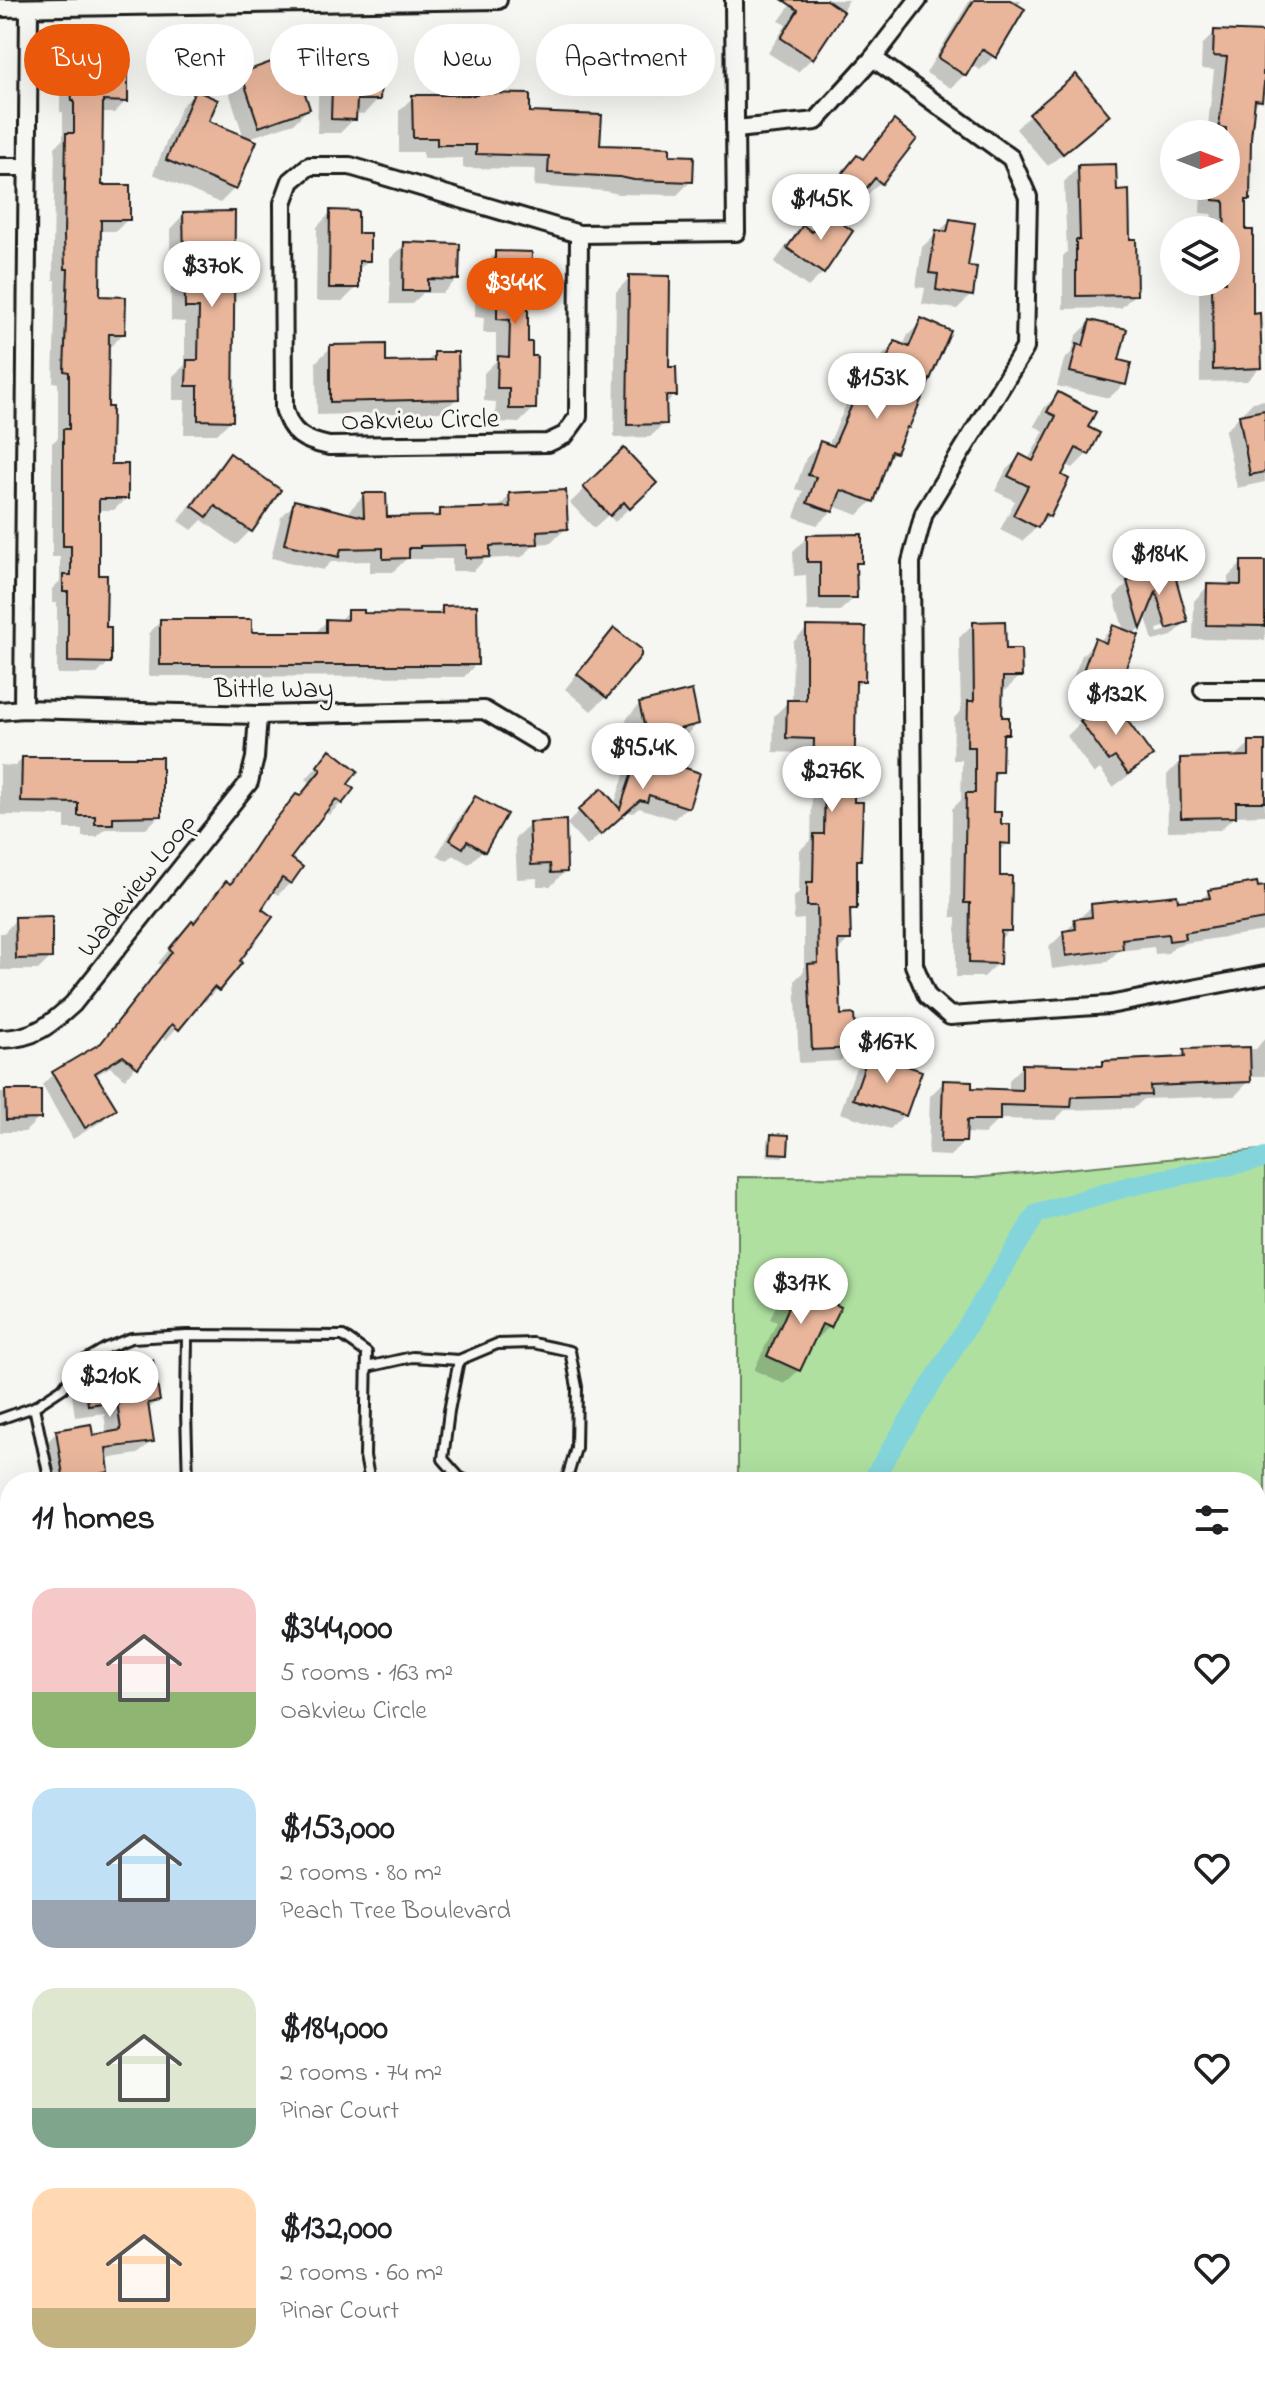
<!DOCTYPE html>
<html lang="en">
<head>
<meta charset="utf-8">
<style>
	body { margin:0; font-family:"Indie Flower",sans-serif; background:#f2f2f2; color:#202124; height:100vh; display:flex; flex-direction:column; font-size:30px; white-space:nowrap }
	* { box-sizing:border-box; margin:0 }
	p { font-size:26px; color:#757577 }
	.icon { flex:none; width:44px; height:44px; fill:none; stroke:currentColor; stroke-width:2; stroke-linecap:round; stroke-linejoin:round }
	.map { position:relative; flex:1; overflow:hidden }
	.side { position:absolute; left:0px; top:1472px; width:1266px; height:912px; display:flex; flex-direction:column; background:#fff; border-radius:32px 32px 0 0; box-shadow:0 8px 32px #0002 }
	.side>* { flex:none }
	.top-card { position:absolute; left:24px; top:24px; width:800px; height:72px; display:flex; gap:16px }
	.needle { width:52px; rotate:90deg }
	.tools { position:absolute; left:1160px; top:120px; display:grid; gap:16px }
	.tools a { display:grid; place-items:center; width:80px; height:80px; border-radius:50%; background:#fff; box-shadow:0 8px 32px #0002; font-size:40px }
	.price { position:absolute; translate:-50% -68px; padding:0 18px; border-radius:28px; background:#fff; color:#222; font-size:26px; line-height:52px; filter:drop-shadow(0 2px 4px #0008) }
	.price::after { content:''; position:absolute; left:50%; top:48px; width:24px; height:18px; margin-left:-12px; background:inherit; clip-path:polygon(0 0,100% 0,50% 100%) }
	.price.current { background:#ea580c; color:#fff }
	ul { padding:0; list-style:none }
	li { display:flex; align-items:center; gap:24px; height:200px; padding:0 32px }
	li span { display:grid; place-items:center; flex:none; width:224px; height:160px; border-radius:24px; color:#555 }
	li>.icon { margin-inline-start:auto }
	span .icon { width:96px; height:96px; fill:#fffc; stroke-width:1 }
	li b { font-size:34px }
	h2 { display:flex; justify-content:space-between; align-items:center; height:96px; padding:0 32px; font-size:34px }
	.chip { padding:0 28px; border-radius:36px; background:#fff; box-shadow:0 8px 32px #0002; font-size:28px; line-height:72px }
	.chip.current { background:#ea580c; color:#fff }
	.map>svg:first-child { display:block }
</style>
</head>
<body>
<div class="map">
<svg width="1265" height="2384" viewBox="0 0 1265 2384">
	<rect width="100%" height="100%" fill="#f6f6f2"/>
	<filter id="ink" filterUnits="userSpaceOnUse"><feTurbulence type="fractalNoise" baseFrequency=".0125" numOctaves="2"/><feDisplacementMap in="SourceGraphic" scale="16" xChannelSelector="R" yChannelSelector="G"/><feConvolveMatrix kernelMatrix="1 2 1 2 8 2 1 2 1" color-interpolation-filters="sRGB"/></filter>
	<g filter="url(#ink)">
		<g fill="#afe0a0" stroke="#667e5e" stroke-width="2">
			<path d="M1259,1150L1265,1155V2384H921L915,2374H1256V1482H738V1177L974,1178Z"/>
			<path d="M10,1788V2043L0,2048V1790Z"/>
			<path d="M10,2196V2374H119L89,2384H0V2198Z"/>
		</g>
		<g fill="#0003" fill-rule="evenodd">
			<path d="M794,0H852H849L812,58L798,72L768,53L786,25L779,21Z"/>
			<path d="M970,0H1022L1017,6L994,56L980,70L971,65L965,74L951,88L926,73Z"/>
			<path d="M1215,32L1260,100L1252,108L1249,138L1248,199L1244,203L1251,316L1260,367L1247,381L1200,382L1199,289L1206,282H1226V230H1211L1212,214L1200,213L1201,186H1226V134H1207L1214,70L1201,69L1202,45Z"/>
			<path d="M333,56L378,99L364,114H354V119L340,133H317L319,70Z"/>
			<path d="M68,67L126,101L114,113H101L100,187L128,219L116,231H99L98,298L123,334L111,346H107L109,466L126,498L114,510H97V577L109,662L97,674H57V603H52V589L60,581V557H52V443L58,438V383L53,382L56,280H53V249L55,147L63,139V112H60V95H56V79Z"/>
			<path d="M242,74L308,109L294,123L246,139L234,189L220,203L153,174L181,107L196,92L206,122L244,138L228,89Z"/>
			<path d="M413,97L528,113L598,147L668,157L691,181L677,195L619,194L605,191L534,186L535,169L463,168V158L423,159V152H399V111Z"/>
			<path d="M1030,115L1093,129L1048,166L1016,129Z"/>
			<path d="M894,123L881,182L866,196L861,192L841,212L823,197L843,172L857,157L861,161Z"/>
			<path d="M1078,167L1116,193L1128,241L1135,294L1121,308L1063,309V256L1067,252L1064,182Z"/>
			<path d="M331,212L356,235L368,261L357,271V287L343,301H316L317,227Z"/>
			<path d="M184,214L231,420L217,434H184L185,400H173V376L185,365V322L171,321L170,229Z"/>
			<path d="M826,215L823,273L808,287L774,263L789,242L803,228L810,232Z"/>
			<path d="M950,221L966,268L971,295L957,309L922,304L925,288L916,287L922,247Z"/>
			<path d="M405,244L457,279L443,293H423L412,304H390V259Z"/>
			<path d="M496,253L529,304L526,307V344L534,408L519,423L495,422L496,402L484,401V373L496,361V333H483L484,318L475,317V281L481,275L482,267Z"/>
			<path d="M630,277L667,369L675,395L664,405L665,423L650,437L614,438L616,292Z"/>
			<path d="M922,321L895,452L886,461L872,501L858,515L833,506L832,511L817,525L794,517L803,491L795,489L806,458L820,444L828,446L850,396L864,382L869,384L881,357L895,343L903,346L908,335Z"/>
			<path d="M1090,322L1117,361L1124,384L1109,398L1057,386L1064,360L1072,352L1076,336Z"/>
			<path d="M331,347L384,364L425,363L435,354L457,398L443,412L317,415L316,362Z"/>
			<path d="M1058,394L1086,427L1087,454L1073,468L1065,464L1049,516L1022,541L1000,530L1015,501L995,491L1006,470L1020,456L1028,460L1044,431L1034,426L1044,408Z"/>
			<path d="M1265,400V482L1237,488L1225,431L1253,402Z"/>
			<path d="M624,451L654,483L615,522L608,515L594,528L570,503Z"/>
			<path d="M230,455L250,531L236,545L202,520L192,530L179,521L216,469Z"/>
			<path d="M364,495L385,519L434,518L441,511L496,510L510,495L566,528L551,543L535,544L522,557L485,559L474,571H452V559H406L393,572H370V561L331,562L323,570L271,558L281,517L295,503L350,516V510Z"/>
			<path d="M808,537L860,562L854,568L855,597L840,611H807L806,575L794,576L793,551Z"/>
			<path d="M1242,563H1265V640L1193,639L1194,601L1208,586L1228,587V577Z"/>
			<path d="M1171,570L1186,622L1172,636L1153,641L1145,614L1139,628L1133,635L1136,636L1118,681L1104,696L1071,682L1082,655L1096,641L1099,642L1113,627L1124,631L1114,597L1128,583ZM1172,625V629L1158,633L1157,629Z"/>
			<path d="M442,608L476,664L464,677L148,676L149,633L161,621L250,634H314L327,621L338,622L347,612L362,615L434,616Z"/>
			<path d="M973,624L1004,651L1020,676L1006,690L1001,691L1000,719L1007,733L1001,740L1000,771L992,779L991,814L1008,843L998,852V878L1009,931L998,941V963L984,977H956V917H951L952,809L961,800L962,760H953L954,718L961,711L959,638Z"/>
			<path d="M807,628L863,680L854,689L852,804L859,859L855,864V908L849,914V939L836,952L839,1017L854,1047L840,1061L799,1063L795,980L804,971V919L794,920L793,898L799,892L800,850L811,840L812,790L800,789L801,753L773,752L774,716L788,702H792L793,642Z"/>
			<path d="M614,631L606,697L591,711L565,689L600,645Z"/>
			<path d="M640,704L697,724L683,738L633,750L626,719Z"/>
			<path d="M1081,722L1151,756L1136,770L1113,787L1100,769L1094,774L1067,736Z"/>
			<path d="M1250,743H1265V815L1235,816L1220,830L1168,831L1167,775L1181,760L1235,757Z"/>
			<path d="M331,751L345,784L341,803L329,815L324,811L288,859L290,883L278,895L272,891L260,909L237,961L239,963L205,1002L202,999L166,1040L160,1036L125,1079L110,1067L95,1076L114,1109L102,1121L73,1139L42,1085L54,1073L97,1047L161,965L158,963L214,896L227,884L228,885L249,853L284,808L296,796L298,798L311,783L306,779Z"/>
			<path d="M639,754L687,807L674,819L639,808L633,813L626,811L587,846L567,824L579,811L614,805L627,767Z"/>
			<path d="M22,759L160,815L146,829H105L97,837H82V829H65V816L0,815V765L15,766Z"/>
			<path d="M476,798L483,850L469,864L453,855L447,861L437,855L462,813Z"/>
			<path d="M530,824L565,871L551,886H537V878L517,879L515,838Z"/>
			<path d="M1265,888V931L1185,943L1175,946L1168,953L1155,954L1154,947L1118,951L1107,962L1052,969L1049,947L1092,906L1200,901L1209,892Z"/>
			<path d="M16,919L50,958L38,970H0V933H4Z"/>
			<path d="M1265,1038V1076H1249V1081L1235,1096L1144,1099L1134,1108L1065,1110L1055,1120L999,1119L984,1134L965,1133L964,1142L950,1156L928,1155L930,1096L944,1082L970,1090L1009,1092V1080L1023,1066L1098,1068L1104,1063L1176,1060L1185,1051L1256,1049Z"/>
			<path d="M869,1056L904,1115L890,1129L840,1113L855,1070Z"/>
			<path d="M0,1092H39V1118L25,1132H0Z"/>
			<path d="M771,1136L786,1153L782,1157L767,1156V1140Z"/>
			<path d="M792,1287L829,1327L815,1341L813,1340L799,1370L784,1384L754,1370L777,1322L770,1319L778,1301Z"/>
			<path d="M86,1372L158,1400L147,1410L152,1441L138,1454L105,1459L107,1472L98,1482H49L44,1445L57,1432L91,1437L107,1435L104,1413L75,1417L71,1388Z"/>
			<path d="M10,1569V1648L0,1649V1571Z"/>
		</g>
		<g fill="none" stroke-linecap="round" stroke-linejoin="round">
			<g stroke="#84d5db" stroke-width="20">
				<path d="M871,1482L1037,1213L1130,1186L1265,1158"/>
				<path d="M924,2374L929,2384"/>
			</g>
		</g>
		<g fill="#e9b69b" stroke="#1c1c1c" stroke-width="2">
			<path d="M783,0H826L844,12L813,59L781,38L798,10Z"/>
			<path d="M974,0H1010L1025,9L996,58L982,49L966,76L938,58Z"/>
			<path d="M1214,30L1264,32L1263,75H1265L1262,101L1255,100L1251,138L1250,200H1246V230H1253V314L1260,313L1262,368L1213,370L1212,282H1226L1224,201L1213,200V186H1226V128L1219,127L1227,57L1213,56Z"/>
			<path d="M333,54L382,55L380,100H357L356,120L331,119Z"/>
			<path d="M294,60L310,109L259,127L241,73L271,62L273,67Z"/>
			<path d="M67,65L128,66V102L103,101L102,185H130V220H101L100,296L126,297L125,334H109L108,407H112L111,464H128V499H99V575H107L106,627H111V663L68,662V592H63V575H71V546H63V429H69V372L64,371L68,269H65L64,236L66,133H74V101H72L71,84H67Z"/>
			<path d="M1076,74L1110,115L1063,154L1029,114Z"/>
			<path d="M195,90L218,100L209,121L257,141L236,190L166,160Z"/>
			<path d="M477,93L530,94V112L602,115L600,145L670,147V155L694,156L693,182L634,180L620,177L548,173L549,156L476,154V145H437V138H413L412,95H477Z"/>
			<path d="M894,120L917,139L882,184L875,178L857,200L835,182L857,155L863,159Z"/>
			<path d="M1116,164L1117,191L1129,190L1130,239H1136L1137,295L1076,296V240H1080L1078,165Z"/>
			<path d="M330,210L358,211V233H370V261H359V288H329Z"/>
			<path d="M235,211L233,421L198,420V386H186L187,360H198L199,308H185L183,212Z"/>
			<path d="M826,212L853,231L824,274L787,248L803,225L812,232Z"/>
			<path d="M950,219L975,223L968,266L977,267L973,296L936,290L938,274L929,273L936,230L947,232Z"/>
			<path d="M404,242L460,244L459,280L428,279V291H403Z"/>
			<path d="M495,251L532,252L531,305H528V342H532V356H537L536,409H509V388H497L498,356L509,357L510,320L497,319V304H488L489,265H495Z"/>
			<path d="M629,275L670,276L669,367H676L677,396H666L667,424L627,425Z"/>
			<path d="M921,318L951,331L909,428L907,427L896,453L891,451L874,502L841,490L833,512L807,503L816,477L808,475L820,441L834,446L863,379L875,384L895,341L909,347Z"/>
			<path d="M1090,320L1127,329L1119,360L1131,363L1126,385L1070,372L1077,344L1083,346Z"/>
			<path d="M386,344V362L434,361V352H458L459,399L330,402V345Z"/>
			<path d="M1058,392L1096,412L1088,427L1100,433L1089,455L1076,448L1062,475L1069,479L1050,517L1045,514L1038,528L1013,515L1028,486L1008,476L1020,454L1033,461L1056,416L1047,412Z"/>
			<path d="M1265,410V472L1250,475L1239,415Z"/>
			<path d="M624,448L657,483L630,509L624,502L610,516L583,487Z"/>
			<path d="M230,453L281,490L252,532L215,506L207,517L192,506Z"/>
			<path d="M566,490L568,529L537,531L538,544L490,546V557L466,558V545L420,546V548H409V558L383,559V548L341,549L339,557L284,544L294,500L364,517L363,493H386L387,517L440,516V509L510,507L509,493Z"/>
			<path d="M862,534V563H856L857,598H820V562H807V535Z"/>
			<path d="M1241,561H1265V626L1206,625L1207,584L1241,585Z"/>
			<path d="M1173,568L1188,622L1167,629L1156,592L1141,629L1127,581Z"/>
			<path d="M477,605L478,665H160V619H252V632H326V619L347,620V610H364V613L442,614V606Z"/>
			<path d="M1005,621L1006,649H1021L1022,677H1003L1002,717H1009V734H1003L1002,772H994L993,812H1001V824H1010V844L1000,843V876H1012L1011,931H1001L1000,964L969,963L970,903H964L966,793H975V747H967L968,701H974L973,622Z"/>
			<path d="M1113,625L1139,635L1120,682L1084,668L1095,638L1106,643Z"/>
			<path d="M806,626L866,627L865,681H856L854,802H863L861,860H857V909H850L851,940H838L841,1015L854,1014L856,1048L812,1050L808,964L818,963L817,906H807V882H813L814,834H824L825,776H813L814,739L786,738L787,700H806Z"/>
			<path d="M614,628L641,649V656L607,698L577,674Z"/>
			<path d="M692,690L699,724L647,737L639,703Z"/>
			<path d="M1111,698L1153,756L1128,774L1115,757L1109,761L1080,721Z"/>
			<path d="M1249,741H1265V802H1236V817L1181,818L1180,758L1249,756Z"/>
			<path d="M330,749L358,771L348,784L354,789L342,804L336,799L291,858L303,867L291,884L282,878L262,909L273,917L240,961L242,963L219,991L214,987L179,1030L172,1024L138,1068L123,1056L95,1073L117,1109L85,1128L52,1072L101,1043L172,952L169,949L192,921L194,923L226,881L231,884L261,838L296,794L300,796L321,770L317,766Z"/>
			<path d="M639,752L700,773L689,808L649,795L647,802L640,800L601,835L578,810L602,788L620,809Z"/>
			<path d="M22,757H162V816L113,817V824H95V816H78V803L21,802Z"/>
			<path d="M475,796L507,814L485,852L467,841L463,848L450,840Z"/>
			<path d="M566,820L567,872L551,873L550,864L531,865L529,822Z"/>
			<path d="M1257,882L1258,887L1265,886V919L1184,933L1185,939L1169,941L1168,934L1122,939L1123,949L1066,956L1063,931L1076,929L1074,919L1092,917L1091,904L1177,895L1178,901L1210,898L1208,890Z"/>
			<path d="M52,916V958L16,959L15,917Z"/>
			<path d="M1250,1047L1251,1082L1150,1086L1151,1095L1072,1097L1071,1107L1000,1105V1120H967L966,1142H941L943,1080L972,1081V1088L1022,1090V1064L1103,1066V1061L1185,1057L1184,1049Z"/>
			<path d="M869,1053L922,1071L906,1116L853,1099Z"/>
			<path d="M5,1090H41V1119L6,1120Z"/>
			<path d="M771,1134L789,1135L788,1154L770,1153Z"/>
			<path d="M792,1284L841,1307L831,1328L822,1324L800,1371L767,1356L789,1307L783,1304Z"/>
			<path d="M153,1360L160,1401L148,1403L154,1442L106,1448L109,1472L99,1474L100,1482H64L56,1430L91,1424L93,1435L121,1430L117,1401L88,1405L83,1372L85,1370Z"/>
		</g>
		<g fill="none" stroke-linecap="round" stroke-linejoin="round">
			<g stroke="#1c1c1c" stroke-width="14">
				<g id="lane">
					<path d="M459,1360L449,1411L443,1459L459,1477L469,1482"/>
					<path d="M367,1367L412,1357L459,1360L497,1344L533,1343L570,1351L577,1387L576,1448L566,1482"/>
					<path d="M0,1419L34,1407"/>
					<path d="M50,1482L34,1407L63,1388L82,1362L106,1348L131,1338L187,1335"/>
					<path d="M188,1482L186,1412L187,1335L343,1336L367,1353L365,1456L370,1482"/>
					<path d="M0,1544L10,1543"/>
					<path d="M0,1667L10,1666"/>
					<path d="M1256,1772H1265"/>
					<path d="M666,2384L668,2374"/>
				</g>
			</g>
			<g stroke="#1c1c1c" stroke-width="22">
				<g id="street">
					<path d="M0,8L498,0"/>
					<path d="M873,58L1011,158L1028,197L1025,348L924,513L911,562L914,965L927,996L950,1016L1109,1005L1265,975"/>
					<path d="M736,129L816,121L873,58L918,0"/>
					<path d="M309,166H350L579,234L578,417L565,435L548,443L329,446C305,441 290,434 284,408L283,203L291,181Z"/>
					<path d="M0,167H28"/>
					<path d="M579,234L736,232L734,0"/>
					<path d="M1203,690H1265"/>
					<path d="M23,709L29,8"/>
					<path d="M0,711L23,709L258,715L484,710L539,743"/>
					<path d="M0,1039C34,1039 50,1025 73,1004L249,782L255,758L258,715"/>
					<path d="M807,2374L812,2384"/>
				</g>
			</g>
			<g stroke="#1c1c1c" stroke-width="3" stroke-dasharray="6 6" stroke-linecap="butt">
				<path d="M591,2374L621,2384"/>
				<path d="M772,2374L778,2384"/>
			</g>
			<use href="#lane" stroke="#f6f6f2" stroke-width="8"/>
			<use href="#street" stroke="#f6f6f2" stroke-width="16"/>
		</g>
	</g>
	<g text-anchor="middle" stroke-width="6" stroke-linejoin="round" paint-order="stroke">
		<g font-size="28" fill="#1c1c1c" stroke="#f6f6f2">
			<text transform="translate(420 418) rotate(-1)" y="10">Oakview Circle</text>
			<text x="274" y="697">Bittle Way</text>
			<text transform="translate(135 884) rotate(-52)" y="10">Wadeview Loop</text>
		</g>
	</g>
</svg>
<div class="tools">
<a><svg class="needle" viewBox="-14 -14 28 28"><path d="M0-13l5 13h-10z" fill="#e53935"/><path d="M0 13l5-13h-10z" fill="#757577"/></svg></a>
<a><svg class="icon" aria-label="layers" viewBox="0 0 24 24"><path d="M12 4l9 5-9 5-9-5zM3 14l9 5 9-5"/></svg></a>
</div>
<b class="price" style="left:821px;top:242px">$145K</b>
<b class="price" style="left:212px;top:309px">$370K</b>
<b class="price current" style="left:515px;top:326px">$344K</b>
<b class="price" style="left:877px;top:421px">$153K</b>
<b class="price" style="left:1159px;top:597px">$184K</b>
<b class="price" style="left:1116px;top:737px">$132K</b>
<b class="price" style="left:643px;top:791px">$95.4K</b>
<b class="price" style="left:832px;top:814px">$276K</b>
<b class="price" style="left:887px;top:1085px">$167K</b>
<b class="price" style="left:801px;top:1326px">$317K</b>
<b class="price" style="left:110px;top:1419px">$210K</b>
<div class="top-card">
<a class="chip current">Buy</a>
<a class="chip">Rent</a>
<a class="chip">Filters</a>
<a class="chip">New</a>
<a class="chip">Apartment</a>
</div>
<section class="side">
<h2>11 homes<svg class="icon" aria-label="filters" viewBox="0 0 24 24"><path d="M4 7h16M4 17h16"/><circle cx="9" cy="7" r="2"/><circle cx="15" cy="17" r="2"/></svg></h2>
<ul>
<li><span style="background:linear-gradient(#f6c9c9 65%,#8fb573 0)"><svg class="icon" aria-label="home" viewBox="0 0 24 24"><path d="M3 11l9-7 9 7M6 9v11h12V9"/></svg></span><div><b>$344,000</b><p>5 rooms · 163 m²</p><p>Oakview Circle</p></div><svg class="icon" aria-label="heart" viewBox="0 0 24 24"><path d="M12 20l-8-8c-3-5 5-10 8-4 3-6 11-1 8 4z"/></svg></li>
<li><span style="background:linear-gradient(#bfe0f5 70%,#9aa5b1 0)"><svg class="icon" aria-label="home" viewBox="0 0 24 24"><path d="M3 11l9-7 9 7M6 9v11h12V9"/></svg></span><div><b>$153,000</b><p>2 rooms · 80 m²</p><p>Peach Tree Boulevard</p></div><svg class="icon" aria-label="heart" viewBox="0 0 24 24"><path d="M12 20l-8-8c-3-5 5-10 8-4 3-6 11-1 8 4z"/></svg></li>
<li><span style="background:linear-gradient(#dfe7d0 75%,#7fa58c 0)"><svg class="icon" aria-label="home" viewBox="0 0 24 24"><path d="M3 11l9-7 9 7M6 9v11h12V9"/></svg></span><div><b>$184,000</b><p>2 rooms · 74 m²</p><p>Pinar Court</p></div><svg class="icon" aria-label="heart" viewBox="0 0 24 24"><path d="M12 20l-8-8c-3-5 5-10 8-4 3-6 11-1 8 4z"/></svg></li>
<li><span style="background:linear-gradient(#ffd9b3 75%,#c2b280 0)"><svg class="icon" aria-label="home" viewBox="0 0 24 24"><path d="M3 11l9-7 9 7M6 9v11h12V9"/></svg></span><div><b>$132,000</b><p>2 rooms · 60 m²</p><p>Pinar Court</p></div><svg class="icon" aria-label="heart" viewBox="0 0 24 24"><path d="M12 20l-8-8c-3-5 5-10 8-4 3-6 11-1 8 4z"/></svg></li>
</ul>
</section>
</div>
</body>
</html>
